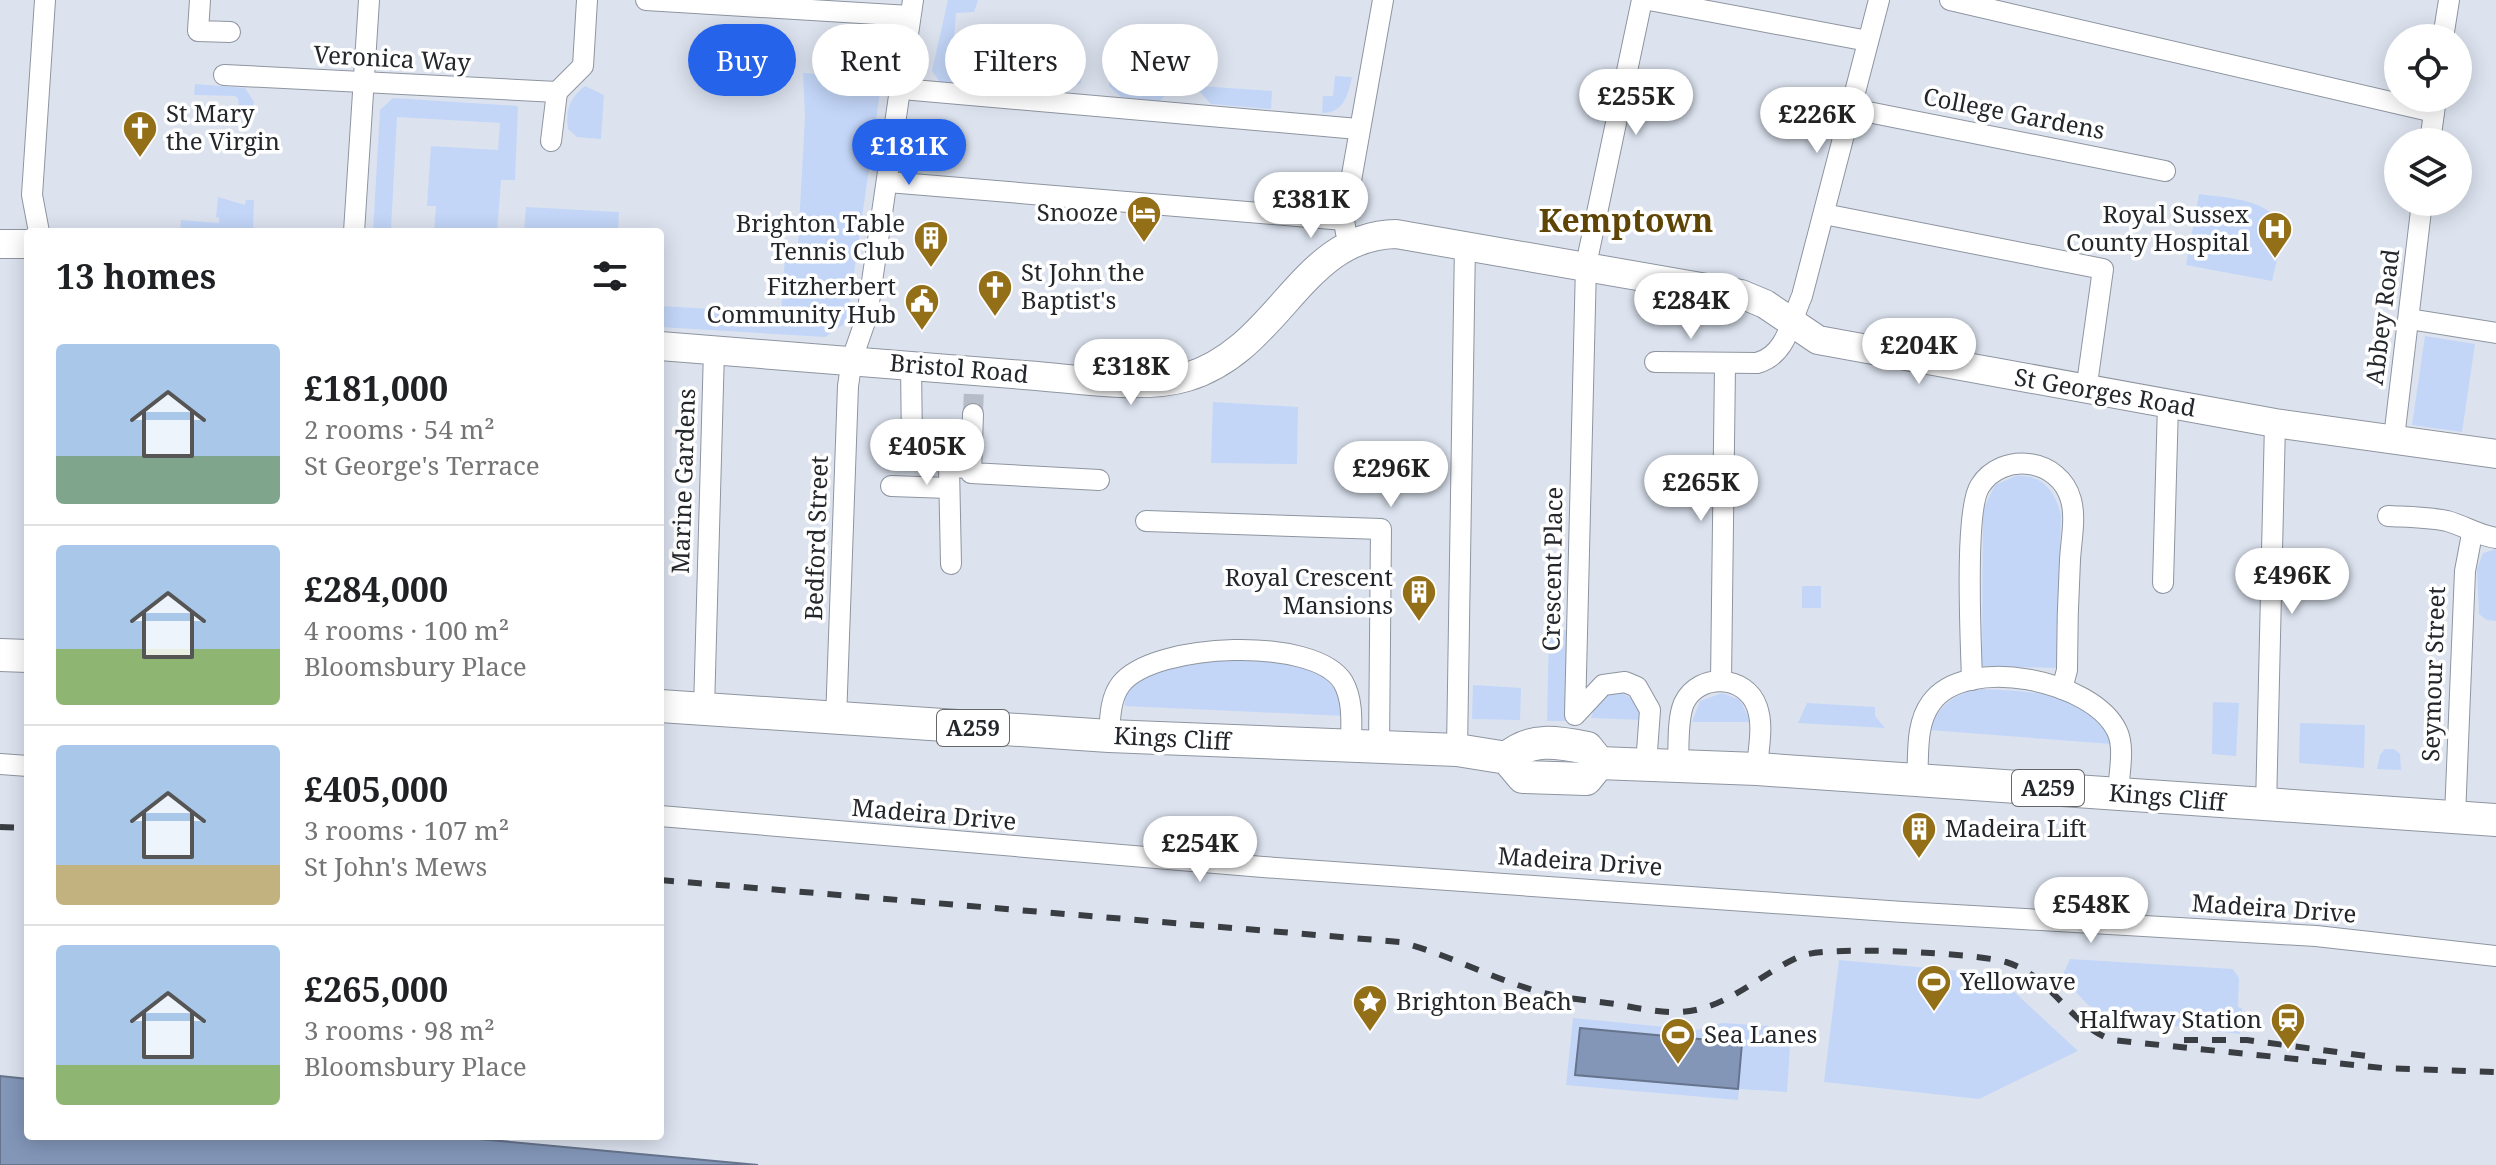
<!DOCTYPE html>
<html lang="en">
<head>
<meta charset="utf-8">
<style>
	body { margin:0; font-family:"Noto Serif",serif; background:#f6f6f6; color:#202124; height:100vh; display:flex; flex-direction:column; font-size:30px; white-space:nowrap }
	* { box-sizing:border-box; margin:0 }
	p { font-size:26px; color:#757577 }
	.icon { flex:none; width:44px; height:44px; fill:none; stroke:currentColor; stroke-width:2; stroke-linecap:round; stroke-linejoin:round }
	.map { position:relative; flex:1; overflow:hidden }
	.panel { position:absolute; left:24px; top:228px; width:640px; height:912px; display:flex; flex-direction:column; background:#fff; border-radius:8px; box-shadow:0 4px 20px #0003 }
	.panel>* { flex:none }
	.banner { position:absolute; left:688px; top:24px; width:760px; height:72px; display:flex; gap:16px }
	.buttons { position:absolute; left:2384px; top:24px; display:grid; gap:16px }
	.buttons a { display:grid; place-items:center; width:88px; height:88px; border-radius:50%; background:#fff; box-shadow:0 4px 20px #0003; font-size:40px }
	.price { position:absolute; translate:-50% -68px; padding:0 18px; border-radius:28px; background:#fff; color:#222; font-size:26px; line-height:52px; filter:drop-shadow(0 2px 4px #0008) }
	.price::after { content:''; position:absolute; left:50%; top:48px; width:24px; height:18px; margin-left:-12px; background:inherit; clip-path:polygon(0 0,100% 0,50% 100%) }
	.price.active { background:#2563eb; color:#fff }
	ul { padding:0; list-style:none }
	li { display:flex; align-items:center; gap:24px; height:200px; padding:0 32px }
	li+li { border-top:2px solid #e0e0e0 }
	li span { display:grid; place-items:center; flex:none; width:224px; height:160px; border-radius:8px; color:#555 }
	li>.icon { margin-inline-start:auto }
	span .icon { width:96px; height:96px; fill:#fffc; stroke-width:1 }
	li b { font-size:34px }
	h2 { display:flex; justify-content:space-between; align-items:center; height:96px; padding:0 32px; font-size:34px }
	.chip { padding:0 28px; border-radius:36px; background:#fff; box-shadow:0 4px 20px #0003; font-size:28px; line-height:72px }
	.chip.active { background:#2563eb; color:#fff }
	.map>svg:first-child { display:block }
</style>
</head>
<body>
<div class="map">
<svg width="2496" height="1165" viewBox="0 0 2496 1165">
	<rect width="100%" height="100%" fill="#dce3ef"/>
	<g fill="#c3d6f8" fill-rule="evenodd">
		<path d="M948,0H978L974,12L956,13L952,65L984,85L940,82L932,71Z"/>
		<path d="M1032,69L1081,74V83L1066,92L1009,88L1010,71Z"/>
		<path d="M803,73L882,78L847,322L825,337L660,327V306L781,313L786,244H798L805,117Z"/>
		<path d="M1335,76L1352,77C1348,95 1344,113 1322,113L1323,96H1333Z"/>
		<path d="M1110,79L1170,84V90L1160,101L1121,97L1109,86Z"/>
		<path d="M195,84L245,88L254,102L252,115L240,117L238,98L235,96L194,95Z"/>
		<path d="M585,86L604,95L601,139L577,137L568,129C565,110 570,98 585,86Z"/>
		<path d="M1200,86L1272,91L1271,109L1211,104L1200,92Z"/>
		<path d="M393,98L518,106L515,180H501L497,232H373L380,110ZM397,117L500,123L498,150L431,146L427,206H436L434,232L391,229Z"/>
		<path d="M2199,194C2224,198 2277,198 2280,231C2282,246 2275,266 2272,281L2186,265Z"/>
		<path d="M218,197L245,205L246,200H254L253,230L219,228L180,232L181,220L219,223V218L216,217Z"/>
		<path d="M526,207L619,212L618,232H524Z"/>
		<path d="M2425,336L2475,344L2462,432L2412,425Z"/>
		<path d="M1213,402L1298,407L1297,464L1211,463Z"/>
		<path d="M2016,476C2043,474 2055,491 2061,515L2057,668L1982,666L1983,510L1995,485Z"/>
		<path d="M2496,549V621L2487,620L2479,614L2477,569L2483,553Z"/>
		<rect x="1802" y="586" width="19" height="22"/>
		<path d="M1549,630H1574L1572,721H1547Z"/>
		<path d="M1238,656C1290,664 1331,657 1345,716L1125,706C1124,663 1208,661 1238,656Z"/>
		<path d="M1473,685L1521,688L1520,720L1472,719Z"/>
		<path d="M1981,689C2021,691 2104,691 2111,744L1929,730C1938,706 1956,692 1981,689Z"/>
		<path d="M1620,692L1638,702L1643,720L1591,718C1595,703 1604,694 1620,692Z"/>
		<path d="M1722,693L1740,700L1751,722H1692L1700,701Z"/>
		<path d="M2213,702L2239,703L2236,756L2212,754Z"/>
		<path d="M1807,703L1875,707V716L1885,728L1798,723Z"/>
		<path d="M2300,723L2365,725L2364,768L2299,763Z"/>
		<path d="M2385,749H2394L2400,754L2401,770L2377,769L2380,755Z"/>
		<path d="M2070,959L2233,969L2239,978L2238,1007L2242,1008L2240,1034L2125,1020L2115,1009L2101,1012L2088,1005L2062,977Z"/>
		<path d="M1839,960L1995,974L2078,1051L1979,1099L1824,1082Z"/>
		<path d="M1573,1018L1697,1030L1722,1023L1771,1026L1770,1039L1786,1040L1790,1046L1787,1092L1739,1089L1738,1100L1566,1085Z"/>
	</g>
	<g fill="#8396b8" stroke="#66748d" stroke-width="2">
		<path d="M1580,1028L1742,1043L1738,1089L1575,1075Z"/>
		<path d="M0,1076L28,1079V1136H447L758,1165H0Z"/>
	</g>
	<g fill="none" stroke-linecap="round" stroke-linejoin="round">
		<path stroke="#b7bdc8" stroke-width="20" stroke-dasharray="20 10" stroke-linecap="butt" d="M973,414L974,388"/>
		<g stroke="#8e95a0" stroke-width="22">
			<g id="street">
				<path d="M200,0L198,31L230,32"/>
				<path d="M646,0L910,16"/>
				<path d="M1642,0L1586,265L1575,715L1603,685L1625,682L1637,687L1650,710L1646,765"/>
				<path d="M1649,0L1868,41"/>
				<path d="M1950,0L2434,112"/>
				<path d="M2443,38L2449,0"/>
				<path d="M224,75L557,92L583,66L587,0"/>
				<path d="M902,89L1358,129"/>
				<path d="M1853,109L2165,171"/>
				<path d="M551,141L557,92"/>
				<path d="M2430,142L2436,98"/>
				<path d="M888,182L1344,220"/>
				<path d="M1824,214L2103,269L2086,391"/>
				<path d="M39,232L32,195L45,0"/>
				<path d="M354,232L369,0"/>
				<path d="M1346,233L1344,220L1383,0"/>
				<path d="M2409,319L2496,333"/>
				<path d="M1655,362L1757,363C1787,355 1791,320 1802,296L1879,0"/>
				<path d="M911,365L912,446"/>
				<path d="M973,414L971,473L1099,480"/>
				<path d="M2394,438L2422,202"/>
				<path d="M891,486L949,488"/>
				<path d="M2388,516C2407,517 2428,517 2447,521C2465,526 2477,535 2496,538"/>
				<path d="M1146,521L1381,529L1379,749"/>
				<path d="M951,564L949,467L972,468"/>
				<path d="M2163,583L2168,404"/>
				<path d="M1972,680C1971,644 1964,510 1980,486C2002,451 2060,458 2071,500C2076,518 2071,541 2070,560C2068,597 2067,634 2067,670L2062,689"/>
				<path d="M1721,681L1725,365"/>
				<path d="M704,709L714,350"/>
				<path d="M836,720L848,386L852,359L867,316L913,0"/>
				<path d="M1109,736C1110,719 1110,698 1121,684C1154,642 1315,636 1343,682C1354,701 1351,726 1351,747"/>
				<path d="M1457,750L1465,243"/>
				<path d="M0,764L28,766"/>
				<path d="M1678,765C1679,747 1677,719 1684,703C1699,672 1746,675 1757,707C1764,726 1758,750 1757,769"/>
				<path d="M1917,781C1919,755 1915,725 1931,703C1966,654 2093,680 2117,731C2125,747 2119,774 2118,792"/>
				<path d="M2266,807L2275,423"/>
				<path d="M660,816L1263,867L1903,912L2316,936L2496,956"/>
				<path d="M2455,816L2465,571L2472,534"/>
			</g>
		</g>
		<g stroke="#8e95a0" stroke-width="30">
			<g id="secondary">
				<path d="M0,244H28"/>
				<path d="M660,346C781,355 902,365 1024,375C1072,378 1141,391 1187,377C1281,348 1300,236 1396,234L1741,294L1765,304L1818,340L2275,423L2496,454"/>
			</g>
		</g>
		<g stroke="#8e95a0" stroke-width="34">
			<g id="primary">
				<path d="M0,655L28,656"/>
				<path d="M660,706L1109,736L1457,750L1507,758L1523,777L1586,779L1599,763"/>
				<path d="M1507,758C1531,737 1557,742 1587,748L1599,763"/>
				<path d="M1599,763L1757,769L2496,820"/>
			</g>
		</g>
		<use href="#street" stroke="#fff" stroke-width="20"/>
		<use href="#secondary" stroke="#fff" stroke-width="28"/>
		<use href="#primary" stroke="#fff" stroke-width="32"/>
		<g stroke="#3a3e43" stroke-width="6" stroke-dasharray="14 14" stroke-linecap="butt">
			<path d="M0,827L28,828"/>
			<path d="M660,880L1400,942C1448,954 1490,978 1537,991C1562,999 1589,1000 1615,1004C1637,1008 1659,1013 1681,1012C1728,1009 1759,974 1801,956C1827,945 1975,953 2006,962C2052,976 2068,1024 2112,1040L2383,1068L2496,1072"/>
			<path d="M2184,1040H2247L2374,1057"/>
		</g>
	</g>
	<defs>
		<g id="church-pin" transform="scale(1.8)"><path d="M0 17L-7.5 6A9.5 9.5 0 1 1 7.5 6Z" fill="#936f17" stroke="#fff"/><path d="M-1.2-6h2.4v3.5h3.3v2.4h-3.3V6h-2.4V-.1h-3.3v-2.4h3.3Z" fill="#fff"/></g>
		<g id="hotel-pin" transform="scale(1.8)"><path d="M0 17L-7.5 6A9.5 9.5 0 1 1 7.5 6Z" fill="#936f17" stroke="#fff"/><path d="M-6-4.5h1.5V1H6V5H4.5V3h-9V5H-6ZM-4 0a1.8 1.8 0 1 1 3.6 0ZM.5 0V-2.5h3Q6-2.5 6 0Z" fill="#fff"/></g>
		<g id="hospital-pin" transform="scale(1.8)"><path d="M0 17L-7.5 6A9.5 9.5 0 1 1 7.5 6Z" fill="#936f17" stroke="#fff"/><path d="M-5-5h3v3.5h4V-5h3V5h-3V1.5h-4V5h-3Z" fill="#fff"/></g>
		<g id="building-pin" transform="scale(1.8)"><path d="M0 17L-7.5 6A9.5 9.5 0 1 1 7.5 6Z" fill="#936f17" stroke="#fff"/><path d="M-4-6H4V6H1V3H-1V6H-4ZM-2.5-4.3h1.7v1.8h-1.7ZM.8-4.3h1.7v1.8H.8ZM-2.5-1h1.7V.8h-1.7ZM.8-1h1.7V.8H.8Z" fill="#fff"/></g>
		<g id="civic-pin" transform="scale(1.8)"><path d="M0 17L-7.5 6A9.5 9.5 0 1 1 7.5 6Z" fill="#936f17" stroke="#fff"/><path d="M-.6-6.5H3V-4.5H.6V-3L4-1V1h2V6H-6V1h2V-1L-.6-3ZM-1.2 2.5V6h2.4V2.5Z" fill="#fff"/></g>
		<g id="stadium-pin" transform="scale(1.8)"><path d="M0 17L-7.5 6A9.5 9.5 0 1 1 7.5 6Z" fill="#936f17" stroke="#fff"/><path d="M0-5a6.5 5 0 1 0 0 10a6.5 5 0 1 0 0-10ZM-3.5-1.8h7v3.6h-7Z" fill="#fff"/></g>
		<g id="sight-pin" transform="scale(1.8)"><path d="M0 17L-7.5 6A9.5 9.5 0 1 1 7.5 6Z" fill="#936f17" stroke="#fff"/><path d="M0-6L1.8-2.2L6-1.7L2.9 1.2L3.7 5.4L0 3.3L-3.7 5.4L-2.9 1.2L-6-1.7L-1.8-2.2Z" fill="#fff"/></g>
		<g id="station-pin" transform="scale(1.8)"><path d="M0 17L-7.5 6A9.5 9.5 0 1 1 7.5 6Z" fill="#936f17" stroke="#fff"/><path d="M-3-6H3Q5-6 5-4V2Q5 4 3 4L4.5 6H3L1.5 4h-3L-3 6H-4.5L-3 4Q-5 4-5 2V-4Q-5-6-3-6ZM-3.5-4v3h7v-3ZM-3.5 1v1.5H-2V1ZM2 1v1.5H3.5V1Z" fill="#fff"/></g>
	</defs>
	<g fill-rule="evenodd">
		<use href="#church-pin" x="140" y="128"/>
		<use href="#hotel-pin" x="1144" y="213"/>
		<use href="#hospital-pin" x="2275" y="229"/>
		<use href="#building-pin" x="931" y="238"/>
		<use href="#church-pin" x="995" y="287"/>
		<use href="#civic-pin" x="922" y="301"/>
		<use href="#building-pin" x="1419" y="592"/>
		<use href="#building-pin" x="1919" y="829"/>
		<use href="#stadium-pin" x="1934" y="982"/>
		<use href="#sight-pin" x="1370" y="1002"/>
		<use href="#station-pin" x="2288" y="1020"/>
		<use href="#stadium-pin" x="1678" y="1035"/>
	</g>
	<g text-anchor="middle" stroke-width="7" stroke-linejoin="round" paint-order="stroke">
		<g fill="#fff" stroke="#65676a" stroke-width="2">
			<rect x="937" y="710" width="72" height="36" rx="6"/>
			<rect x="2012" y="770" width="72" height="36" rx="6"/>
		</g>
		<g font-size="22" font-weight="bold" fill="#23262a">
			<text x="973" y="736">A259</text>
			<text x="2048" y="796">A259</text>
		</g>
		<g font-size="24" fill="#23262a" stroke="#fff">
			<text transform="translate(392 59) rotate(3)" y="8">Veronica Way</text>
			<text transform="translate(2014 114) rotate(11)" y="8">College Gardens</text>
			<text transform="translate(2383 317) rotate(-83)" y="8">Abbey Road</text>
			<text transform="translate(959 369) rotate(5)" y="8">Bristol Road</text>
			<text transform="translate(2105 393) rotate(10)" y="8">St Georges Road</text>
			<text transform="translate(684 481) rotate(-88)" y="8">Marine Gardens</text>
			<text transform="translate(817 538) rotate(-88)" y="8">Bedford Street</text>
			<text transform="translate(1553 569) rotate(-89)" y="8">Crescent Place</text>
			<text transform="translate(2434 674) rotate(-88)" y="8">Seymour Street</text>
			<text transform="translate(1172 739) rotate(3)" y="8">Kings Cliff</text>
			<text transform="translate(2167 798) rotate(5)" y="8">Kings Cliff</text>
			<text transform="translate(934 815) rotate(5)" y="8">Madeira Drive</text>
			<text transform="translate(1580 862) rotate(4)" y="8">Madeira Drive</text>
			<text transform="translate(2274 909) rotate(4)" y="8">Madeira Drive</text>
		</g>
		<g font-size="24" fill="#23262a" stroke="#fff" text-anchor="start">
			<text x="166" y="122">St Mary<tspan x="166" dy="28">the Virgin</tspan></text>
			<text x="1118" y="221" text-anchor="end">Snooze</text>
			<text x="2249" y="223" text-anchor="end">Royal Sussex<tspan x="2249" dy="28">County Hospital</tspan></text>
			<text x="905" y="232" text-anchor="end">Brighton Table<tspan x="905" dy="28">Tennis Club</tspan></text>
			<text x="1021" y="281">St John the<tspan x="1021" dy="28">Baptist's</tspan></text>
			<text x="896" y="295" text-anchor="end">Fitzherbert<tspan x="896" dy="28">Community Hub</tspan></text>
			<text x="1393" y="586" text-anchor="end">Royal Crescent<tspan x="1393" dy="28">Mansions</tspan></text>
			<text x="1945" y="837">Madeira Lift</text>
			<text x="1960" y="990">Yellowave</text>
			<text x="1396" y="1010">Brighton Beach</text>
			<text x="2262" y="1028" text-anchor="end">Halfway Station</text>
			<text x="1704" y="1043">Sea Lanes</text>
		</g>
		<g font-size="32" font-weight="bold" fill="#5e4506" stroke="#fff">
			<text x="1626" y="232">Kemptown</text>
		</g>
	</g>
</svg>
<div class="buttons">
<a><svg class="icon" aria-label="locate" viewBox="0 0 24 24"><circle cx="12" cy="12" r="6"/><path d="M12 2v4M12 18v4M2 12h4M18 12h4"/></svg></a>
<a><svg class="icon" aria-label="layers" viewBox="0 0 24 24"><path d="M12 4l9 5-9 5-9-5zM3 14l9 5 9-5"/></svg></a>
</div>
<b class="price" style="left:1636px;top:137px">£255K</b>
<b class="price" style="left:1817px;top:155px">£226K</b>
<b class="price active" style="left:909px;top:187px">£181K</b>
<b class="price" style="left:1311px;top:240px">£381K</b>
<b class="price" style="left:1691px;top:341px">£284K</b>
<b class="price" style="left:1919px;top:386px">£204K</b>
<b class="price" style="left:1131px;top:407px">£318K</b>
<b class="price" style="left:927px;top:487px">£405K</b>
<b class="price" style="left:1391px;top:509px">£296K</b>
<b class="price" style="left:1701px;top:523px">£265K</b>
<b class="price" style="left:2292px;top:616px">£496K</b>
<b class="price" style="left:1200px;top:884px">£254K</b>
<b class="price" style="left:2091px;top:945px">£548K</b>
<div class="banner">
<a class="chip active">Buy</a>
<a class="chip">Rent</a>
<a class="chip">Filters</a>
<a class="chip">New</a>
</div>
<section class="panel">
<h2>13 homes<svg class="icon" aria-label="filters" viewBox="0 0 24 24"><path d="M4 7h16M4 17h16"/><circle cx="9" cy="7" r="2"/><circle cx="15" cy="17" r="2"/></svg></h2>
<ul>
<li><span style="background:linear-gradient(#a9c7e8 70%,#7fa58c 0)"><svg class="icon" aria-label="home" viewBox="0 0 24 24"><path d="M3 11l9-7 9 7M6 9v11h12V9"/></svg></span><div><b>£181,000</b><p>2 rooms · 54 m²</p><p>St George's Terrace</p></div></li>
<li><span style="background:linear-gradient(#a9c7e8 65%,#8fb573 0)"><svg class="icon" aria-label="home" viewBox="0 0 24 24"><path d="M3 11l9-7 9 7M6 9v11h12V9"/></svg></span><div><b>£284,000</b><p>4 rooms · 100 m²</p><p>Bloomsbury Place</p></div></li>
<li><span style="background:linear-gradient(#a9c7e8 75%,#c2b280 0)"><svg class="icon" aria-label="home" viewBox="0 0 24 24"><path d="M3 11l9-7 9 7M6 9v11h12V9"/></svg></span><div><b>£405,000</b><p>3 rooms · 107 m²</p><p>St John's Mews</p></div></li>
<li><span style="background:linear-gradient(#a9c7e8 75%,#8fb573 0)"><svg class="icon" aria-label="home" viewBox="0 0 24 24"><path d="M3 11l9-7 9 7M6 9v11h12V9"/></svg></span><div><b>£265,000</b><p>3 rooms · 98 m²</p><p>Bloomsbury Place</p></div></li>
</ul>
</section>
</div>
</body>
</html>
